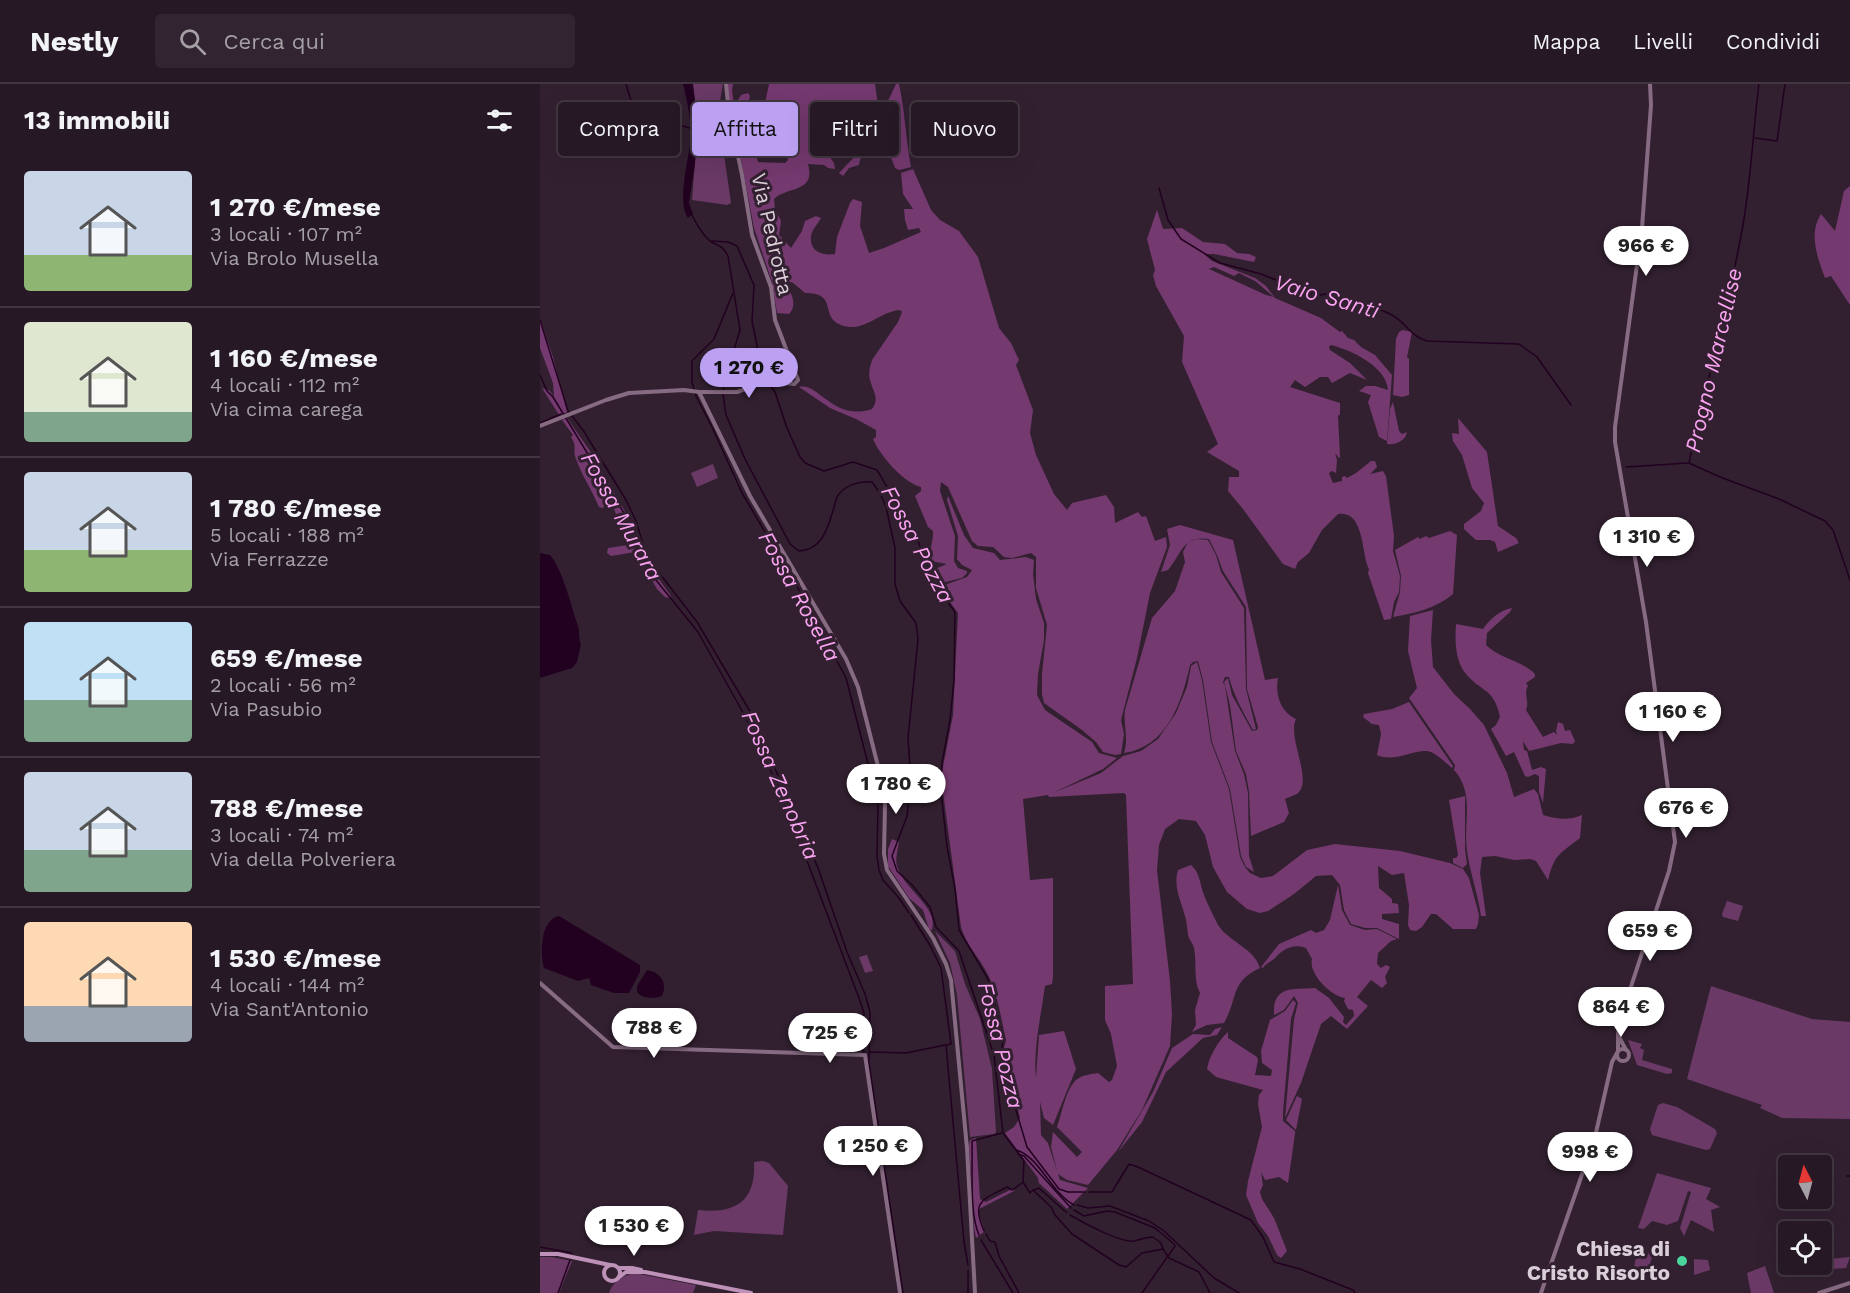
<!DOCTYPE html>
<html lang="it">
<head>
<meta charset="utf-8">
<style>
	body { margin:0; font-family:"Work Sans",sans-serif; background:#322531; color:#f1f3f6; height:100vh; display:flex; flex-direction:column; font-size:22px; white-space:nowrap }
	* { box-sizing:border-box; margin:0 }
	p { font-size:20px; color:#a4a0a6 }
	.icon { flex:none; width:33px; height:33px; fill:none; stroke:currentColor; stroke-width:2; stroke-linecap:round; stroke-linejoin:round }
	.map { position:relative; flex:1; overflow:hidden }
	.sheet { display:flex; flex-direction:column; background:#261824; width:540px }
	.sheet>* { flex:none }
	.hud { position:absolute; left:18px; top:18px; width:570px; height:54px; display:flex; gap:12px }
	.needle { width:39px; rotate:354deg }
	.fabs { position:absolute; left:1238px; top:1071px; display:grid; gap:12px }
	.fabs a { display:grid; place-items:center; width:54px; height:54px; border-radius:6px; background:#261824; box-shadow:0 6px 24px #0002,0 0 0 2px #423741; font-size:30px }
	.price { position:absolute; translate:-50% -51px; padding:0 14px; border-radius:21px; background:#fff; color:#222; font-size:20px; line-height:39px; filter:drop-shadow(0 2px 3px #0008) }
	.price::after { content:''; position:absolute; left:50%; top:36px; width:18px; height:14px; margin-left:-9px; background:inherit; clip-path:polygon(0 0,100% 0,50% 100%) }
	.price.selected { background:#bca0f2; color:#111 }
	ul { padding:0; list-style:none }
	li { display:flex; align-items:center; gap:18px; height:150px; padding:0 24px }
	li+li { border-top:2px solid #423741 }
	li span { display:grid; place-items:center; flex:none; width:168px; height:120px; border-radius:6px; color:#555 }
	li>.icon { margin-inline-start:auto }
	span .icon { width:72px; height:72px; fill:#fffc; stroke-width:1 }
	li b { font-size:26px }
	h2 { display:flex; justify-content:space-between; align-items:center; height:72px; padding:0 24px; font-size:26px }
	.chip { padding:0 21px; border-radius:6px; background:#261824; box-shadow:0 6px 24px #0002,0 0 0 2px #423741; font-size:21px; line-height:54px }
	.chip.selected { background:#bca0f2; color:#111 }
	header { display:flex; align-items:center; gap:36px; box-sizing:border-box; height:84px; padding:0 30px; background:#261824; border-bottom:2px solid #423741 }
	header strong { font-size:28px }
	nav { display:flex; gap:33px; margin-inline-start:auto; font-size:21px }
	.search { width:420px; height:54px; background:#322531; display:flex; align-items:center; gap:15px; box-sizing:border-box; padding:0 21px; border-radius:6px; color:#a4a0a6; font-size:22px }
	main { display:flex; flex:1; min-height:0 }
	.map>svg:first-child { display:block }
</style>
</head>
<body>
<header>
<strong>Nestly</strong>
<div class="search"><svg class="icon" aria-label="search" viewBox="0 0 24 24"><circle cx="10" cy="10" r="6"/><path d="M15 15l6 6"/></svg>Cerca qui</div>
<nav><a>Mappa</a><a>Livelli</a><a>Condividi</a></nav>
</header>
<main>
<section class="sheet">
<h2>13 immobili<svg class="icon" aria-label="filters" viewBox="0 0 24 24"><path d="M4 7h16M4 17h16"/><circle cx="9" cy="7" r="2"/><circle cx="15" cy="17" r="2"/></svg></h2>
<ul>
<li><span style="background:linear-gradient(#c9d6e8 70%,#8fb573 0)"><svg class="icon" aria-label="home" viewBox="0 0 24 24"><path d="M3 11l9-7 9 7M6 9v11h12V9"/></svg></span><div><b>1 270 €/mese</b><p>3 locali · 107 m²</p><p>Via Brolo Musella</p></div></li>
<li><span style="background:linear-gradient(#dfe7d0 75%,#7fa58c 0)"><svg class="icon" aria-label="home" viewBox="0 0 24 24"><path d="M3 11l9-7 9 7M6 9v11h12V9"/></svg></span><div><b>1 160 €/mese</b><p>4 locali · 112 m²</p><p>Via cima carega</p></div></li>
<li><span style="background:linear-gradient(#c9d6e8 65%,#8fb573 0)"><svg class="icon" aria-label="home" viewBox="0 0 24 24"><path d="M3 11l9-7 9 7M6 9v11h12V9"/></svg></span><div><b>1 780 €/mese</b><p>5 locali · 188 m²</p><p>Via Ferrazze</p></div></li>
<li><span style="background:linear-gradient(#bfe0f5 65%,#7fa58c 0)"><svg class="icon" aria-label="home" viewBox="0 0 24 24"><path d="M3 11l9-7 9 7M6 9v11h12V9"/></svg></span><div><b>659 €/mese</b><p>2 locali · 56 m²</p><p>Via Pasubio</p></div></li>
<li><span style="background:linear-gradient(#c9d6e8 65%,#7fa58c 0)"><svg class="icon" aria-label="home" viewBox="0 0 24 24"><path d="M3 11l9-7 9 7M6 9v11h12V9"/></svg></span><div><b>788 €/mese</b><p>3 locali · 74 m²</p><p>Via della Polveriera</p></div></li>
<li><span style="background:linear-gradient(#ffd9b3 70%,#9aa5b1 0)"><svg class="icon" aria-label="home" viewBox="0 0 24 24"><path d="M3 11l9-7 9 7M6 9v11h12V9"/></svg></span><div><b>1 530 €/mese</b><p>4 locali · 144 m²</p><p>Via Sant'Antonio</p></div></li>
</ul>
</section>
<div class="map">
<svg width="1310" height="1209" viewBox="0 0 1310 1209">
	<rect width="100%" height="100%" fill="#322030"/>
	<g fill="#6a3966">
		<path d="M153,0H183L178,28L191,119L187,121L152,116L158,40Z"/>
		<path d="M173,380L178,394L157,403L151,389Z"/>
		<path d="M1187,817L1203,822L1198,837L1183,833L1182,830Z"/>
		<path d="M395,847L415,867L425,900L440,935L452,985L456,1048L454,1050L430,1053L417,911L410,879Z"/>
		<path d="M327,871L333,887L325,889L319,873Z"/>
		<path d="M1171,902L1272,935L1310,938V1035L1242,1034L1220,1024L1222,1021L1147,995Z"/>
		<path d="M1088,956L1102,960L1100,964L1104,966L1102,976L1132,985V989L1127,990L1097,981Z"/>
		<path d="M1123,1019L1137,1023L1175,1045L1177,1049L1170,1065L1166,1066L1112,1051L1110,1045L1118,1021Z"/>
		<path d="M223,1077L229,1079L248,1102L243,1151L174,1147L154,1151L158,1126C196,1130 216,1117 214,1078Z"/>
		<path d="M1117,1089L1171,1104L1166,1115L1180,1123L1171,1126L1174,1148L1151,1136L1144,1152L1140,1144L1151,1108L1148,1107L1138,1137L1127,1141L1112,1137L1104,1145L1098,1144Z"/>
		<path d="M1109,1168L1113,1170L1108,1186L1094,1183L1097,1169L1107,1172Z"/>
		<path d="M0,1173H12L32,1177L19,1209H0Z"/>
		<path d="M1310,1173L1306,1184L1290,1185L1289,1175Z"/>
		<path d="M1154,1175L1168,1176L1170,1186L1154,1191Z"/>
		<path d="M1225,1182L1234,1209H1211L1207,1189Z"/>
		<path d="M94,1189L156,1201L153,1209H69C72,1198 83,1192 94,1189Z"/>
	</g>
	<g fill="#74396f" fill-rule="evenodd">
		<path d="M186,0H193L192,6L194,20H196L201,11L208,9L210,12C203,36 212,55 218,78L245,79L248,76L246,62L241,63L224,47V24L229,0H335L338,21L348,17L356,0H359C365,28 366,56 371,83L359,86L355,84C353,78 350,70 345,66C333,58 320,69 319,81L309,84L303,92L299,89L336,50L321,30H314L280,59L294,79L295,85L288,84L284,81L268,80C276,109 248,102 234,115L235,125L241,137L239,151L251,164L262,147L265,137L276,132L281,134C278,140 272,145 271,152C269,167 282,172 295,170L297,153L310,119L313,115L322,118L320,142L329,169L344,164L381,148L379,144L368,146L365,136L364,125H373L363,110L361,89L373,85L391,126L400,136L419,147L438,173L459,244L471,259L479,276L476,281L493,326L490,349L496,371L514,410L527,426L532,419L566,411L574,423L575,439L598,428L602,433L606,432L615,457L626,453L627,463L610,509L597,574L581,636L584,650L581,670L575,671L563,668L556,658L542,646L504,619L502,610V590L507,541L496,504V473L491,469L472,474L464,473L453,463L438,462L432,457L408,403L401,398L400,407L415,452L414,477L418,484L427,487V489L422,494L401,499L391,495L390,487L407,480L391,477C388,466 394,457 393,447L388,443L375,412L381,407V403C364,399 340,372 333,355L336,353V346L316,335L290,324L259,303C279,298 293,338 332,325C340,314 333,308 330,296C328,289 330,283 332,276L358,238L362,228L360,226C340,227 323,250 301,241C279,232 299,209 265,209L252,198L246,199C251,209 258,221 249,230L237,229L232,198L214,144L197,54L190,32Z"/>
		<path d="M1310,102V221L1291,192L1285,194C1278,175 1268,150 1281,130L1295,147L1304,107Z"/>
		<path d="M617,126L623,145L642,144L663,158L685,160L697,169L709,170L716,173L714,178L674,170H664L672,177L715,194L726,202L735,214L781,234L800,248L802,247L808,254L814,256L821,263L835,271L852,291L847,357L839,353L838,350L828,318L831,311L819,307L826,302H835L848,306C846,282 811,266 791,261L789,263L790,266L810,279L827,296L810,289L792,299L788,293H780L765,303L755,296L750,303L800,319V330L798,332L800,373L799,374L795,369L797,376L796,389L792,387L789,389L793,399L802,397V393L805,392L807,394L816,389L831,377H835L837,383L830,390L843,387L846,392L854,452L853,467L860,492L859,508L854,518L851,535L844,536L828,489L829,485C821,470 825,426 798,430L782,446L769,469L758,478L755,485L743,480L703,425L688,407L689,393H699V387L667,368L678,360L642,278L644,252L616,202L613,191L615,186L607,155ZM674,183L694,192L699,189L715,197L734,213L726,211L669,185Z"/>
		<path d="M0,235L13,273L27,328L19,331L2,304L10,307L14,313L13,299L0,264Z"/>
		<path d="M863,246L872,248L867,273L869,275V311L862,313L853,311L856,255L859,248Z"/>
		<path d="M853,318L859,347L862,350L867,348C866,357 855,361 847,360L850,325Z"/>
		<path d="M27,334L50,367L81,420L94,446L106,477L131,512L129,514L125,513L117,505L108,489L97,477L95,468L71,472L67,469L68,464L88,461L91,457L86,445L78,435L72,420L66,418L63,424L59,423C52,406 42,392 36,375C32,365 38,364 31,353L33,351L22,336Z"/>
		<path d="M918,334L947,368L958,442L976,454L979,459L958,468L955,458L950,456H936L924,445V440L941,427L944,419L932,404L922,371L913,357L912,349L919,350Z"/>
		<path d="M408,412L424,451L433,464L454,469L460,476L486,473L494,476L493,490L496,515L504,539V556L498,590L497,611L505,626L552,658L559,669L577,674L563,685L513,709L561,689L583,672L601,667L618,655L636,629L647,603L651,582L657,578L662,596L671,658L689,705L700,773L705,783L710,789L721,794L733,792L767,766L795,760L860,767L910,779L923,785L929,794L939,831L938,840L936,845H913L896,830H891L882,843L876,847L870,846L868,841L869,821L864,789L852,791L838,782L839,804L852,815V819L858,820L859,829L842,830V835L859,840V855L837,844H825L811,840L804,826L800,801L792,791L776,792L754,810L728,827L720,829L707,825L687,808L673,783L665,751L656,737L639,735L625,745L619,761L617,786L630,897L632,930L630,962L602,1026L577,1066L548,1101L527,1096L518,1090L520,1096L548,1104L527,1125L499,1099L498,1094L465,1049L474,1043L480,1034L464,964L466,957C461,934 458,910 447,889C439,873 426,861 421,843L401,693L413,631L418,529L399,503L427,493L432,486L422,481L417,475L418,452L407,416ZM584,709L586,711L593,900L565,902V936L571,950L577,982L572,996L569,998L558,989C551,990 541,991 535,997C525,1008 522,1029 517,1043L542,1068L537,1073L513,1048L511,1063L517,1087L508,1059L501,1051L500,1018L504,1034L513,1041L536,985L524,947L499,951L496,994C493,963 501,933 505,902L512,900L513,892V794L490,796L483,715L508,711L509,713Z"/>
		<path d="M640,441L693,456L725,596L738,594C735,610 740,628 756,635C747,653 773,696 758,709C756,711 749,713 745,715L749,729L744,738L711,752L709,708L706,690L696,667L690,621L684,598L688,594L692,611L712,647L717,646L718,643L707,605L706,523L683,487L677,471L669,455C643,451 642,469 628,486L621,488L630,461L627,445Z"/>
		<path d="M910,447L917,451L913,510C895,525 875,529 853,533L860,508L861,492L855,466L878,453L880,455L886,452L889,454Z"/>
		<path d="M657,455L668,456L676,471L681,488L704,524L706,605L716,645L713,646C703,628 694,612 689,593H685L683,598L685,602L695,667L704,690L708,709L709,772L714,788L706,783L701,772L690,705L672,658L663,596L658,577L653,578L650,581C642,618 627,663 584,669C589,654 583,640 585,626L612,534L635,507L645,478L643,468L648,458Z"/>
		<path d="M972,524L970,528L947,549L946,561C960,575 981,576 995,590V593L986,599L988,602C983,610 990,617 986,626L1003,653L1014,648L1017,651L1016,647L1018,638L1023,640L1025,647L1030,646L1035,657L1033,660L1021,659L989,667L983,657L984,666L987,667L992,686L1001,683L1006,685L1003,719L999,708V692L995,690L988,693L985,692L974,668L966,672L951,645L956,641L960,633C954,602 938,608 923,586C915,573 915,555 916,540L943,545C950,535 960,526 972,524Z"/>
		<path d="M893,526L891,556L893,583L914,610L930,625L944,641L967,689L974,713L994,705L998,710L1003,731C1017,735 1028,737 1042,731L1040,754C1020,770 1015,769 1008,796L996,777L990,775L974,776L955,772L942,773L940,789L946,832H941C938,810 930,789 927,767C923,739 935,709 914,686L915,681L869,614L877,604L868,567L870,532Z"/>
		<path d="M869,618L913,682L912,684C906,679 900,673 893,669C879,661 857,680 837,671L841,650L839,641L832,640L823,633L824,630L852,625Z"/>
		<path d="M925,712V765L927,780L923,784L913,779V774H916L918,771L909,716Z"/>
		<path d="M352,755L359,758C358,765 355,775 357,782C364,806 399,823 392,846L389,845L383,826L369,814L348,782V765Z"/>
		<path d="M651,781C660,788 660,801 664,811C668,821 673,831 678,841C689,858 714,864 720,884C689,899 699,913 684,939L667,941L652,948L656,941L655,926L660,909C653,896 657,878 654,864C653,859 649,856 648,851C647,845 647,838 645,832C641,817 633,802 638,786Z"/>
		<path d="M798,801L802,826L810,841L825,846L837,845L857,855L851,857L838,869L837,880L841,884L846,881L850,883L845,893L847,899L842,904L831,896L817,913L828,922L807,945L791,932L781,940L761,999L745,1034L754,935L758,919L754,912L744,926L734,931C732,900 755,906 775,904L789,914L804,933L803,938L806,941L814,932L813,926L808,925L804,917L805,914C790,912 768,889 772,875L766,864C753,859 743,865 735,874C731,878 726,879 723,884L721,883L739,860L771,846L776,849L784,846L790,836Z"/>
		<path d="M753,916L756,919L751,935L743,1029V1037L755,1047V1050L748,1099L739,1093L725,1096L721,1088L723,1101L720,1108L722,1115L734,1134L747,1167L741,1174L737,1171L728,1152L718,1139L706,1111L708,1097L722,1043L718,1020L719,1011L723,1006L676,993L667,985C669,972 679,956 688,948V954L717,973L718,976L715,991L731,992L732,986L722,979L721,967L730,936L745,927Z"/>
		<path d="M682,943L677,951L663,954L626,988L602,1038L578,1068L613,1008L632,964L653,950L670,951L675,945Z"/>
		<path d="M757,1012L762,1015L756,1046L746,1036Z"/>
		<path d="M436,1054L440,1115L446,1118L472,1105L474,1107L439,1125C438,1134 444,1139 444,1148L436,1154L434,1144L429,1061L430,1056Z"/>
	</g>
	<g fill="#220020">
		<path d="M143,0H151L157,36L155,80L149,119L153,130L148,134C136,115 150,73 151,51C151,34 147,16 143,0Z"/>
		<path d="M0,469L10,471C23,486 31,522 38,542C40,548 38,554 41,560L37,578L32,584L0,594Z"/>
		<path d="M19,832L100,881V888L89,909H74L51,901L49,894L38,897L4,884C0,869 0,836 19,832Z"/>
		<path d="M107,886C120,888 128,899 122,912C114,915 103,915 97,908V902Z"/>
	</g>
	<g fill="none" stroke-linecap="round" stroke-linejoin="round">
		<g stroke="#220020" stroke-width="1.5">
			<path d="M86,0L95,30L150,44"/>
			<path d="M152,0L155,23"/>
			<path d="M1219,0C1213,47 1211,95 1203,141C1189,221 1166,299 1149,379L1180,393L1239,415L1285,437L1293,446L1310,496"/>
			<path d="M1215,54L1237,57L1245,0"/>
			<path d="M619,104L628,136L641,155L680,179L721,190L776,212L785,210C806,219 830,220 850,230C867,238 868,251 887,257L979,260L997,273L1031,321"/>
			<path d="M151,129C156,139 161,149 170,157C180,163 182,161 188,172L200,246L184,299L183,310L186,331L205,375L250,460L259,467C286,466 290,435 297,413C304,401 319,397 332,398L340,409L346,423L355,464V500L360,517L376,539L378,555L368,654L371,696L367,732L352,772L357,787L373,802L390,823L396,843L419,867L454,971L463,1049L484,1077L483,1098L490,1109L493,1106L511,1123L515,1131L532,1150L579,1181L586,1183L602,1169L623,1165L629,1174L659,1188L670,1209"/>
			<path d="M172,157L188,158L197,162L214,201L212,237L223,291L235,308L247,344L260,373L265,379L284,387L313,378L337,386L376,452L395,501L415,528L414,596L410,636L402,679L401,708L407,762L415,805L419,846L448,895L463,952L462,967L470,1006L487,1063L519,1105L528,1108H545"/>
			<path d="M193,209L174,255L152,277V298L156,312L173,345L202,409L257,502L306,594L338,719L337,772L339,786L343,796L359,814L369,829"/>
			<path d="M0,236L28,327L43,346L86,416L96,437L107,473L157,538L211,629L278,784L307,868L325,910L330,928L329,979L363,1209"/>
			<path d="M0,291L7,307L13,313L87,434L103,480L158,548L206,634L242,711L319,914L324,929L323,968H325"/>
			<path d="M0,339L21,330"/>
			<path d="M1086,383L1148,379"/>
			<path d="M371,831L391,863L401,884L411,960L406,961L424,1158L428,1181"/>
			<path d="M330,968L366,969L405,961"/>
			<path d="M476,1066C499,1072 511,1109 534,1121"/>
			<path d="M478,1070L484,1072L531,1124"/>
			<path d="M1307,1092H1310"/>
			<path d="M494,1106L499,1104L527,1129"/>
			<path d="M549,1108H572L589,1080L598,1083L711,1136L723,1153L734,1178L760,1185L813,1206L815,1209"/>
			<path d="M537,1121L548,1124L570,1122L609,1137L624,1147L674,1194L699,1209"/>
			<path d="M534,1126L544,1132L567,1127L575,1128L615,1144L634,1160L635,1162L602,1209"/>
			<path d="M530,1131C542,1138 580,1159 594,1157C600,1156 606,1153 613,1153L621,1159L623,1165"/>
			<path d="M444,1147C431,1117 442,1116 467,1103L472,1106L482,1099"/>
			<path d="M446,1150L450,1157L455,1158L459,1172L479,1209"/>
			<path d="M439,1151C429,1129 433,1082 432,1057L462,1049"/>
			<path d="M441,1156L473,1209"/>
			<path d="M0,1163L32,1169"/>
			<path d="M18,1209L30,1176"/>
			<path d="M428,1209V1186"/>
		</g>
		<g stroke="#876b83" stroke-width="4">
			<path d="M159,308H197L216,301L238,298L254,300L258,296L235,236L231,203L212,151L202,91L189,29L186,0"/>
			<path d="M0,342L66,316L89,309L144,306L159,308L210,412L306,575L318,603L343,702L345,720L344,770L347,786L393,854L406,880L411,896L427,1064L435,1209"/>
			<path d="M0,899L73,963L325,971L360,1209"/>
			<path d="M1078,951L1086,966"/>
			<circle cx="1083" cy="971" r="6"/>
			<path d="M1078,967V950L1082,930L1129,787L1135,758L1106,538L1075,358V343L1102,144L1111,21L1110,0"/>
			<path d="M1001,1209L1055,1053L1072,978L1077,969"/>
			<path d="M1279,1209L1310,1199"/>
		</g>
		<g stroke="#be91b8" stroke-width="4">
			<path d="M0,1170H18L70,1181"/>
			<circle cx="72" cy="1189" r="8"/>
			<path d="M79,1184H92L101,1186"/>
			<path d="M78,1194L86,1188H105L211,1209"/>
		</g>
	</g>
	<circle fill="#4bd49b" stroke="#322030" stroke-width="2" cx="1142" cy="1177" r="6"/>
	<g text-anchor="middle" stroke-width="6" stroke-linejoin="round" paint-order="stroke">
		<g font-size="21" fill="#daced8" stroke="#322030">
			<text transform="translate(232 150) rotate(77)" y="7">Via Pedrotta</text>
		</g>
		<g font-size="21" font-weight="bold" fill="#daced8" stroke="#322030" text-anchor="end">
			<text x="1130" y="1172">Chiesa di<tspan x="1130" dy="24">Cristo Risorto</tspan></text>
		</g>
		<g font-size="22" font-style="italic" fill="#faa3f1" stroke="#322030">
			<text transform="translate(787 212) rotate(16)" y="8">Vaio Santi</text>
			<text transform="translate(1173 276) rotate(-77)" y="8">Progno Marcellise</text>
			<text transform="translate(82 432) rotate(61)" y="8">Fossa Murara</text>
			<text transform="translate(378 460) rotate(62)" y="8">Fossa Pozza</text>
			<text transform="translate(260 512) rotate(61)" y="8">Fossa Rosella</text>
			<text transform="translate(241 701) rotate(66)" y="8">Fossa Zenobria</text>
			<text transform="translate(461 961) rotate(76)" y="8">Fossa Pozza</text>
		</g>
	</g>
</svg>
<div class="fabs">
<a><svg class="needle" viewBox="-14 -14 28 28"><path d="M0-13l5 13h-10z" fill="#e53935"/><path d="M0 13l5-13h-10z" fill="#a4a0a6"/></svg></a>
<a><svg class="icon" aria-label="locate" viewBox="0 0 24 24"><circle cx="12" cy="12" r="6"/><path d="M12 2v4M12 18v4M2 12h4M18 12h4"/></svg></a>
</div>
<b class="price" style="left:1106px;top:193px">966 €</b>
<b class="price selected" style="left:209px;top:315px">1 270 €</b>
<b class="price" style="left:1107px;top:484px">1 310 €</b>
<b class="price" style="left:1133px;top:659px">1 160 €</b>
<b class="price" style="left:356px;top:731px">1 780 €</b>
<b class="price" style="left:1146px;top:755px">676 €</b>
<b class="price" style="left:1110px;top:878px">659 €</b>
<b class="price" style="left:1081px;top:954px">864 €</b>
<b class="price" style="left:114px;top:975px">788 €</b>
<b class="price" style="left:290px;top:980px">725 €</b>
<b class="price" style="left:333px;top:1093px">1 250 €</b>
<b class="price" style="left:1050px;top:1099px">998 €</b>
<b class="price" style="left:94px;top:1173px">1 530 €</b>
<div class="hud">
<a class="chip">Compra</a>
<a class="chip selected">Affitta</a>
<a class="chip">Filtri</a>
<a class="chip">Nuovo</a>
</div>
</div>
</main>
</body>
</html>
